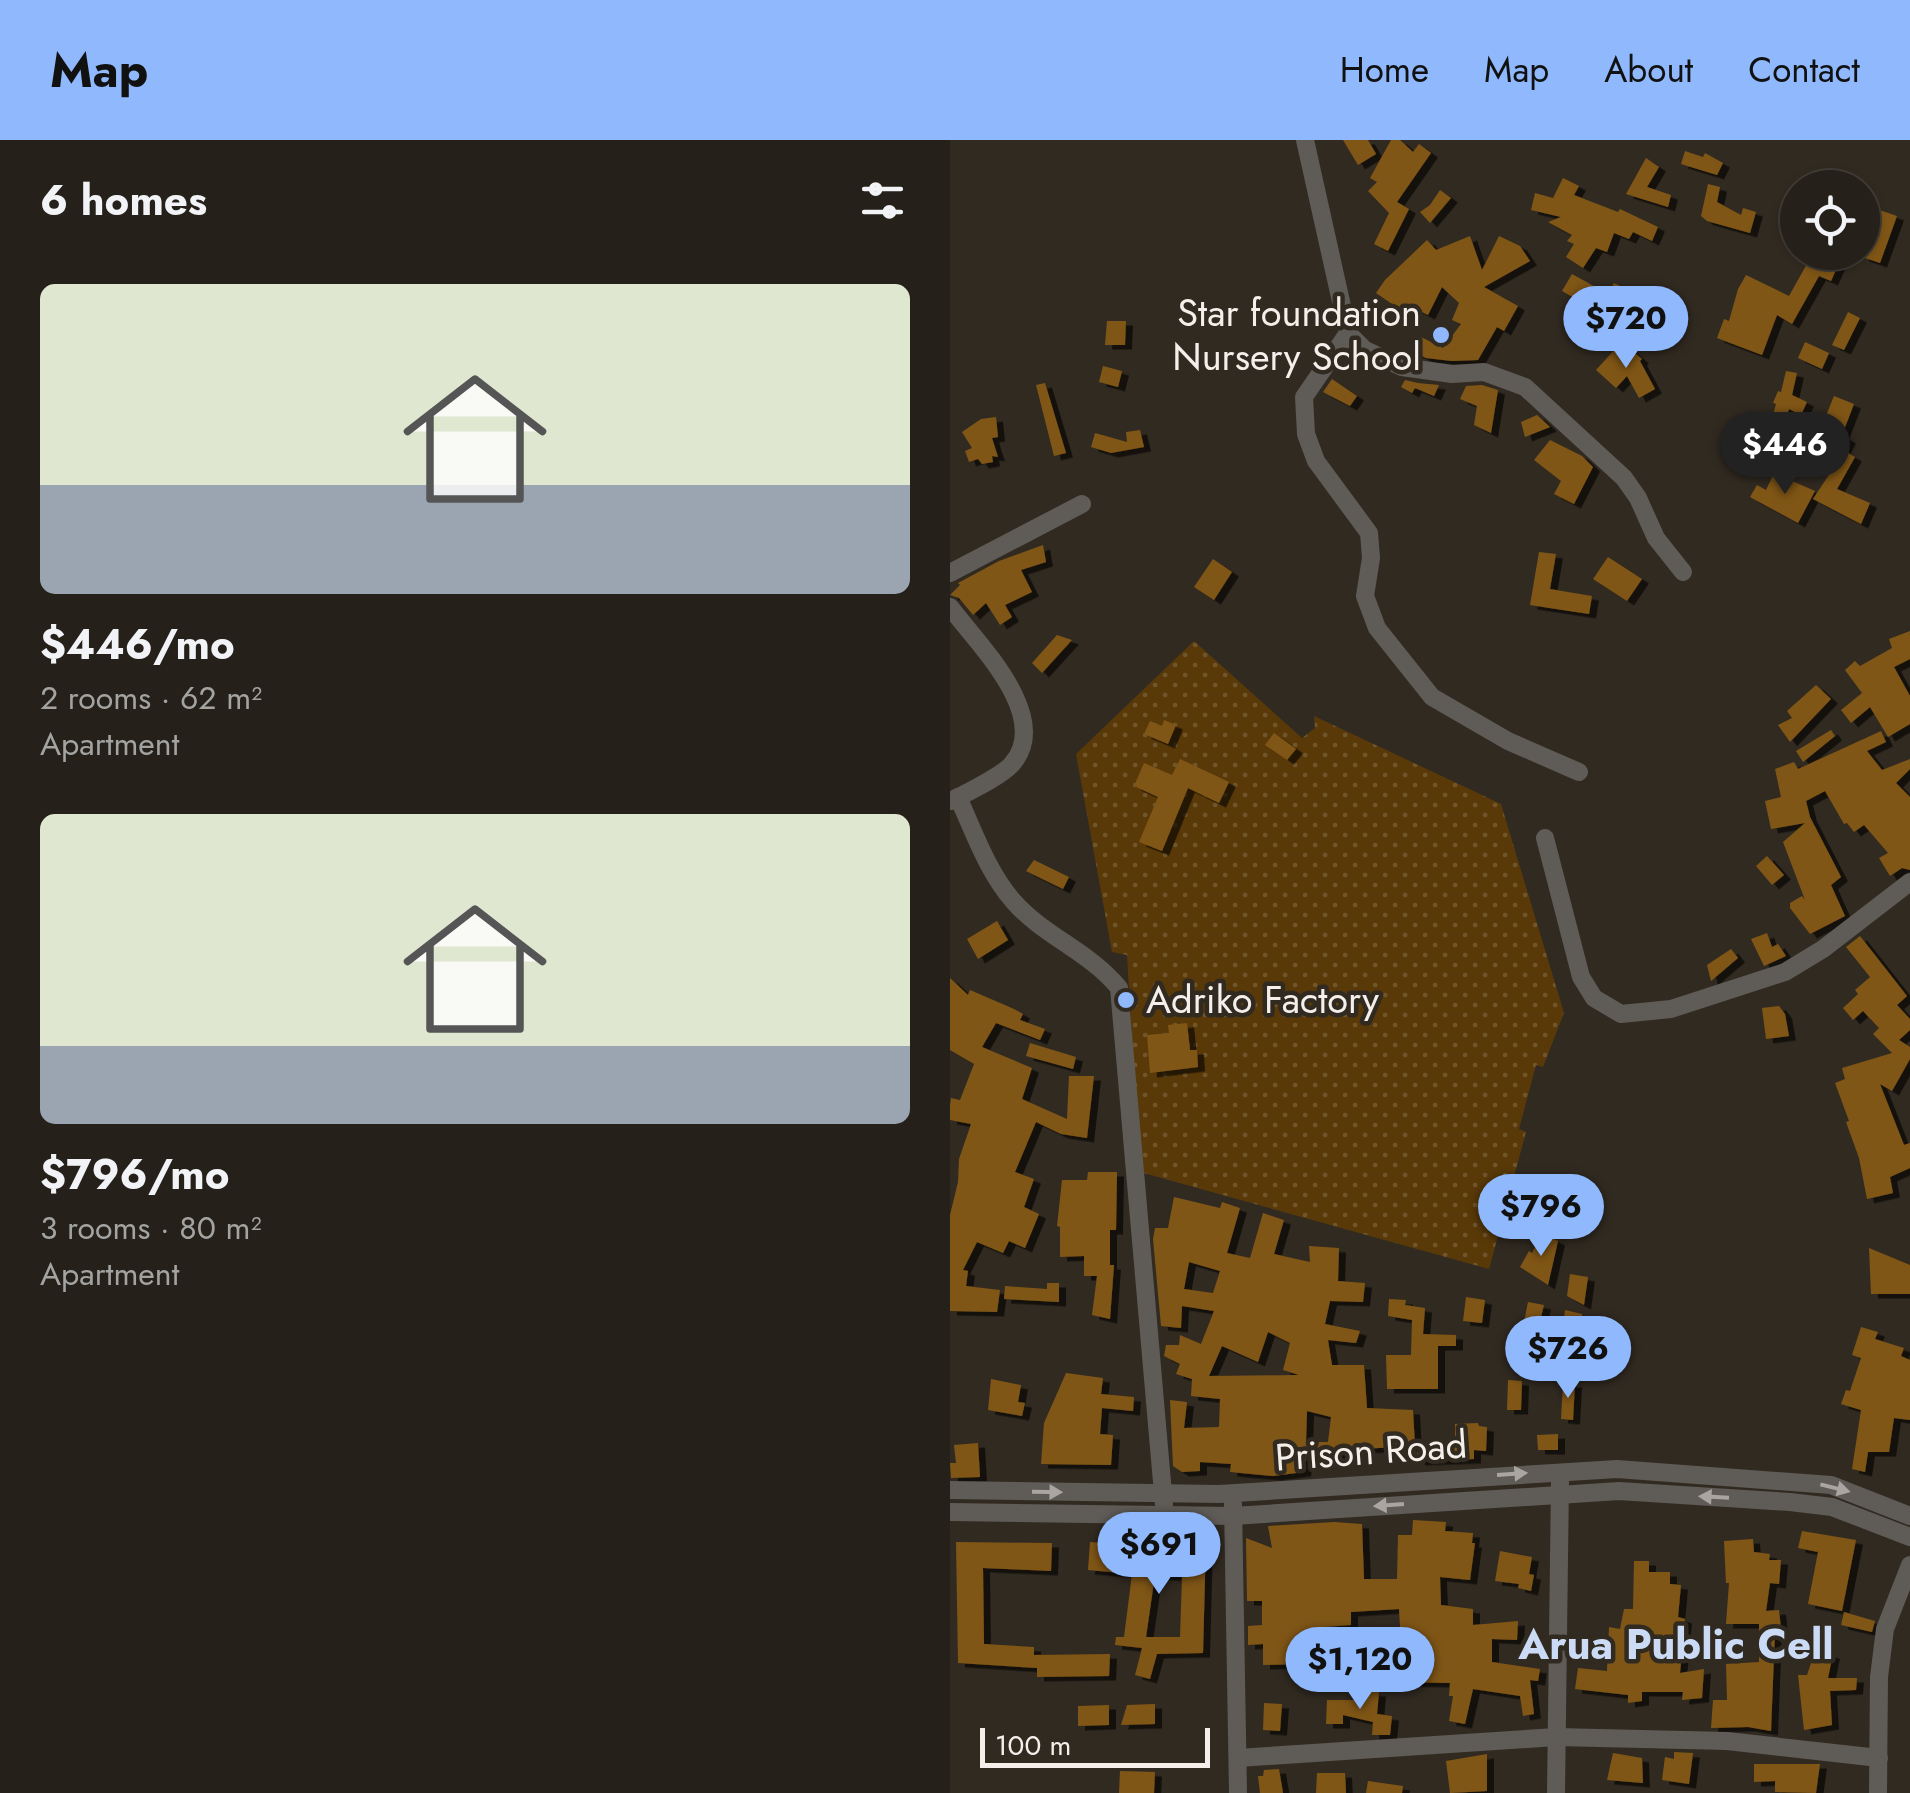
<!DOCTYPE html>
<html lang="en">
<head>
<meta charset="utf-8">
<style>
	body { margin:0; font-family:Jost,sans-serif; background:#312d26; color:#f1f3f6; height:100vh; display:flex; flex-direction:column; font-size:38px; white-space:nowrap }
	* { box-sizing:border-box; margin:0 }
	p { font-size:32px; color:#a3a3a2 }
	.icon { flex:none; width:55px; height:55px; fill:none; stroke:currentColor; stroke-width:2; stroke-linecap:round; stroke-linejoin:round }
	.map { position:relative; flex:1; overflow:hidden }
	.panel { display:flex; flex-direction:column; background:#252019; width:950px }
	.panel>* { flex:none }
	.controls { position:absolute; left:830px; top:30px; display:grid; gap:20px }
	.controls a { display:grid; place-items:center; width:100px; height:100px; border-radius:50%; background:#252019; box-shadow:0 2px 8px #0004,0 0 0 2px #423e38; font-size:50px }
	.scale { position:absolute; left:30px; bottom:25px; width:230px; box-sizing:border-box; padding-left:10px; border:5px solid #f4efea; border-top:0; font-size:28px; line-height:35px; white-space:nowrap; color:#f4efea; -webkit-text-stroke:8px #312a21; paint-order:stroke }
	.price { position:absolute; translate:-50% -85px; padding:0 22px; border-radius:35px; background:#8fb8fd; color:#111; font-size:32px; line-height:65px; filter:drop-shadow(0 2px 5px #0008) }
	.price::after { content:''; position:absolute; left:50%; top:60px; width:30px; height:22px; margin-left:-15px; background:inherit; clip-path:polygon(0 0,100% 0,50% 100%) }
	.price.active { background:#222; color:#fff }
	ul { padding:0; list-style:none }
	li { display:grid; align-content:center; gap:20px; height:530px; padding:0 40px }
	li span { display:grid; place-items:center; height:310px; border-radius:15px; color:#555 }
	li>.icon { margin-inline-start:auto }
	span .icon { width:180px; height:180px; fill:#fffc; stroke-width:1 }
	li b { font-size:42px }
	h2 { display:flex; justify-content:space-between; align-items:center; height:120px; padding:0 40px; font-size:42px }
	header { display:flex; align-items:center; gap:60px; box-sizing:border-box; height:140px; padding:0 50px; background:#8fb8fd; color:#111 }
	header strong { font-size:48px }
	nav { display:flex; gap:55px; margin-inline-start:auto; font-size:35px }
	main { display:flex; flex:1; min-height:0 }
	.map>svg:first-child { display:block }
</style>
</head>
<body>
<header>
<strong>Map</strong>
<nav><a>Home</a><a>Map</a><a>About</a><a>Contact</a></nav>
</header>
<main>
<section class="panel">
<h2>6 homes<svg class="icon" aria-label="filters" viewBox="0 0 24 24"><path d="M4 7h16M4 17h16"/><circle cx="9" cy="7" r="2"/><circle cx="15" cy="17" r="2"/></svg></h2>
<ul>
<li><span style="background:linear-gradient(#dfe7d0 65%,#9aa5b1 0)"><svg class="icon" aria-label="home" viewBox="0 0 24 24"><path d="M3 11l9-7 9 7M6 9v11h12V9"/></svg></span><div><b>$446/mo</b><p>2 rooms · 62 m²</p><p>Apartment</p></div></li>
<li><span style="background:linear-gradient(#dfe7d0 75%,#9aa5b1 0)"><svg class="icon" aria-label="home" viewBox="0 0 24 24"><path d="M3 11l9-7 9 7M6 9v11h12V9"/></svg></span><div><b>$796/mo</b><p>3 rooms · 80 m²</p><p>Apartment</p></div></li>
</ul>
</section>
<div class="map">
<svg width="960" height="1653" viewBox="0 0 960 1653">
	<defs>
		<pattern id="grass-dots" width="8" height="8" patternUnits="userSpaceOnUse" patternTransform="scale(2.5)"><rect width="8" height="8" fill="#593908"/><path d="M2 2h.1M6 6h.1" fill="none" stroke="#71562c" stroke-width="1.8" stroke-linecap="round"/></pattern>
		<filter id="shadow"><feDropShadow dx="7" dy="4.5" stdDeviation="0" flood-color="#0009"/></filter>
	</defs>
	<rect width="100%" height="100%" fill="#312a21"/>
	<path fill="url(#grass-dots)" d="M244,501L352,598L365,588L364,576L551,664L614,873L593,927L586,925L569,989L576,992L539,1129L190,1032L177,815L162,812L126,614Z"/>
	<g fill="#805616" fill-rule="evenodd" filter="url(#shadow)">
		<path d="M393,0H418L426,14L408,25Z"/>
		<path d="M441,0H450L463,12L469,4L481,13L447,62L459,69L438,111L424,104L439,73L418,51L427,42L420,38Z"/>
		<path d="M735,11L753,17L755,13L773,23L767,35L731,24Z"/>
		<path d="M696,18L709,27L697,47L721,55L718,67L676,54Z"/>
		<path d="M613,38L629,46L624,55L668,72L670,69L708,87L702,101L683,92L679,99L664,93L657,112L646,108L633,128L616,117L624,104L617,101L622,95L598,82L611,77L581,70L585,53L603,58Z"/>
		<path d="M758,44L770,47L767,62L791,75L793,68L806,72L800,93L757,81L751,76Z"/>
		<path d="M490,50L501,58L480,83L470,72L480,65Z"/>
		<path d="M912,64L947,76L930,123L912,117Z"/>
		<path d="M520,96L532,130L549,96L570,106L580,121L534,147L568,166L554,191L547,187L528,220L502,221L476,218L464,212L471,197L493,208L511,184L502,180L509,163L492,147L478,175L460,166L455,173L426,153L435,140L477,100L486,110Z"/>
		<path d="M841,112H894L881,141L869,136L842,184L827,175L812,215L767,198L774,179L779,181L788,149L796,135L839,156L858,122Z"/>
		<path d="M622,134L658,154L664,143L680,151L663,180L612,151Z"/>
		<path d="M898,172L910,178L894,210L882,205Z"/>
		<path d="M157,181H176L175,205H155Z"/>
		<path d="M855,202L879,213L872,229L848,218Z"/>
		<path d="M678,207L692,219L690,221L705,249L689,258L677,236L666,248L646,230L666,208L672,213Z"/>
		<path d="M153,226L172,231L168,247L149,242Z"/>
		<path d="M836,231L847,233L842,255L857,262L851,275L839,269L829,299L818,294L826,264L823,263L828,251L831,252Z"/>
		<path d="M382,239L407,256L400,266L373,252Z"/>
		<path d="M455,240L468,243L489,245L484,256L465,248L468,243L462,253L451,247Z"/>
		<path d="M95,243L116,313L104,316L86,245Z"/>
		<path d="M532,245L548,250L541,293L524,285L527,266L510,259L516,246Z"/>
		<path d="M884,256L904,264L892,295L899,299L893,310L905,317L887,349L920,363L911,384L863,359L886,324L861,313Z"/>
		<path d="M587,275L600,287L575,297L571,282Z"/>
		<path d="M46,277L48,297L42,298L48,317L42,316L43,322L32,324L28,319L19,322L15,311L22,308L12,292L31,279Z"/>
		<path d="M190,290L194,307L161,313L141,307L145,293L177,302L176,292Z"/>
		<path d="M600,300L632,316L643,327L624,364L604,354L611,341L584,320Z"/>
		<path d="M824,333L865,351L848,383L800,357L807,345L816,350Z"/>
		<path d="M93,405L96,422L71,430L82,452L55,465L62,477L50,485L36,463L23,475L9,458L0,455L10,445L8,443L49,421Z"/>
		<path d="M589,412L606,414L600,449L642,456L639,474L580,465Z"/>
		<path d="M658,417L692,439L677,461L643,439Z"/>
		<path d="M263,419L282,432L264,460L244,447Z"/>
		<path d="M960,491V519L944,527L960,556V584L938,597L920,567L901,583L891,570L912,553L895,530L905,521L910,526L942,508L939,499Z"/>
		<path d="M107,495L122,500L92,533L82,523Z"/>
		<path d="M866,545L881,559L840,602L828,585L842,578L837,571Z"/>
		<path d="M214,580L226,585L218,604L194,594L200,581L212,586Z"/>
		<path d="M881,590L885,596L853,622L846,611Z"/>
		<path d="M931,591L936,602L917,611L932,630L960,619V629L946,643L960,657V730L952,728L940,736L929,718L938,713L914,685L904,692L897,683L894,684L875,651L856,661L860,677L891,737L881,745L895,776L860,794L840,768V763L852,756L855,760L833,702L855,683L821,689L815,661L831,657L825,629L844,622L848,629Z"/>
		<path d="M324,593L346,609L337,620L315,605Z"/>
		<path d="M230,619L279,642L269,663L238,648L212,711L189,702L208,657L184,646L194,623L222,635Z"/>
		<path d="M817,716L834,735L822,745L806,726Z"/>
		<path d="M84,720L119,737L113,749L76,731Z"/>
		<path d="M47,781L58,800L28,819L17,799Z"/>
		<path d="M817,793L822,807L828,804L836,816L814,826L801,799Z"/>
		<path d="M910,796L957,856L947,865L960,879V890L949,900L960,907V919L942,951L930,944L954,1005L960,1003V1028L940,1037L943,1053L917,1059L909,1018L896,982L899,981L885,943L895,939L892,928L942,913L923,894L929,888L913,871L903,880L893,868L908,854L905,850L920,837L896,807Z"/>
		<path d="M781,809L788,818L761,841L757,825Z"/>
		<path d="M0,838L18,855L20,850L64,869L73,874L70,880L95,889L90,900L46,883L32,907L82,928L72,959L117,979L119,936H144L137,998L111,994L86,982L65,1032L84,1039L74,1067L89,1074L75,1108L59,1101L53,1113L27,1102L13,1130L18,1131L16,1146L50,1150L47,1172L0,1171V1075L8,1042L9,1019L21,984L0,980V965L1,958L10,960L24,924L0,910Z"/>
		<path d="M829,866L835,874L839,896L816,899L812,868Z"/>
		<path d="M237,883L240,910H247L248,927L200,933L197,895L219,893L218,885Z"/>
		<path d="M80,903L126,917L123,929L76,916Z"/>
		<path d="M138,1032H167L166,1090H160V1125H164L160,1179L142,1175L147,1136H134V1116L110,1117V1087L107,1086L112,1040H137Z"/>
		<path d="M224,1057L270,1068L272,1062L290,1068L277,1113L300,1118L313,1073L334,1080L324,1114L360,1122L359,1106L389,1108L388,1141L415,1143L413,1162L380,1161L375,1184L410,1191L406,1203L378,1200L382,1225H414L417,1268L463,1270L465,1306L411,1309L410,1311L390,1309V1315H357L354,1332L323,1336L280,1332L281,1324L250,1322V1331L232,1332L223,1326L220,1260L237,1262L234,1288L269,1287L270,1259L241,1256L242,1239L226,1234L230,1224L214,1216L216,1205H229L230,1195L251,1204L264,1171L232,1166L231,1188L211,1186L203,1099L205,1088H218ZM239,1122L270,1131L263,1153L234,1149ZM318,1192L340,1203L333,1230L349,1235L259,1236L272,1206L308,1222ZM357,1271L381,1277L378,1302H356Z"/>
		<path d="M592,1093L608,1101L598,1145L570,1127L579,1111L582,1113Z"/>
		<path d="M919,1108L960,1125V1154H921Z"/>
		<path d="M620,1134L638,1137L634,1165L617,1156Z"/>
		<path d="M97,1143H109V1162L54,1159L55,1146L97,1149Z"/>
		<path d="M516,1157L535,1160L532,1183L513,1181Z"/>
		<path d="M439,1159L456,1160L455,1165L475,1168L473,1194L506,1195V1206H488V1249H437L436,1215H461L462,1180L438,1176Z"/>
		<path d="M578,1162L594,1165L589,1185L613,1186L615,1170L632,1174L630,1204L622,1233L596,1227L601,1205L567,1207L566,1187H573Z"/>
		<path d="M911,1187L928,1192L925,1199L954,1208L951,1216L960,1220V1280L944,1278L939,1312H918L915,1332L902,1329L911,1270L891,1264L896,1250L900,1251L911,1218L902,1215Z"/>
		<path d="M116,1233L153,1238L151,1254L184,1257L183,1271L152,1268L150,1294L163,1295L161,1325L91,1324L94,1283Z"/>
		<path d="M41,1239L71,1245L68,1262L75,1263L72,1276L38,1270Z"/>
		<path d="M558,1240L572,1241L571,1270H557Z"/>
		<path d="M613,1243H625L623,1280L611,1279Z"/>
		<path d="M528,1283L529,1286L537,1287L536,1311L524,1310V1319L468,1321L467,1313L505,1307V1284Z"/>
		<path d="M608,1294V1310H588L587,1295Z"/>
		<path d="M28,1303L30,1337L1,1338L0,1323H6L4,1305Z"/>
		<path d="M463,1380L496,1382L495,1391L523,1393L522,1403H525L520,1440L490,1437L491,1465L523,1469V1485L568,1481L567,1500L542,1499V1522L590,1529L588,1541L580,1540L584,1574L573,1576L570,1556L523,1549L515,1584L499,1581L503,1556H499L500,1543L440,1542L438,1505H451L449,1469L401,1472V1485L362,1488L359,1524L313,1525V1504L298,1505V1486L312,1485V1461H297L296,1398L322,1408L318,1386L384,1382L412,1384L414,1439H447L448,1395H462Z"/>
		<path d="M852,1391L906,1400L892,1471L858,1464L868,1412L848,1408Z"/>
		<path d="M232,1399H256L253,1513L207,1514L200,1539L185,1535L192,1508L165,1505L166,1497H174L182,1434L138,1430L140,1402L232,1408ZM205,1435L232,1437L230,1497H196Z"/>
		<path d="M803,1399L804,1412L820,1414L819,1420H831L829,1444L820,1443L816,1471L829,1470L831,1489L825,1490L821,1591L798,1587L761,1588L763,1560H777L776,1524L809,1522V1484H776L779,1443H776L774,1401Z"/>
		<path d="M6,1402L102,1403L101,1431L33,1428L34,1504L84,1507V1515L160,1514L159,1536L87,1537V1528L8,1523Z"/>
		<path d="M550,1411L582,1417L579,1434L584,1435L581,1451L568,1448L569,1444L545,1441Z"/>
		<path d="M684,1421H699V1432H720V1444L731,1445L728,1477L735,1479L730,1533L754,1529L752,1558L732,1560L733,1552H692V1561L678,1563V1555L625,1549L628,1528L657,1531L659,1487L670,1489L674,1469H683Z"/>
		<path d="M894,1472L925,1481L922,1492L891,1485Z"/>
		<path d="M865,1511L883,1514L878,1538H907L906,1550L880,1551L882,1585L854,1590L848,1535H857Z"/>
		<path d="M413,1551L429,1552L427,1574L442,1576L440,1595H422L423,1582L393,1575V1584H376L377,1560H412Z"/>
		<path d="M314,1563L332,1564L330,1591L313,1590Z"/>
		<path d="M205,1564V1584L171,1585L177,1565Z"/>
		<path d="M159,1565V1585L128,1586V1566Z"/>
		<path d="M724,1612L743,1613L739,1644L712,1640L715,1617L724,1619Z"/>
		<path d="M663,1613L692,1618L693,1643L657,1640Z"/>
		<path d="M537,1614V1651L500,1653L496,1621Z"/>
		<path d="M804,1624H870L866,1653L825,1652V1641L804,1642Z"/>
		<path d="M329,1629L333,1653H310L308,1636H313L314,1630Z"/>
		<path d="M170,1631L205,1632L204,1653H169Z"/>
		<path d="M367,1633H395L396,1653H366Z"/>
		<path d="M418,1641L453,1646L452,1653H416Z"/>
	</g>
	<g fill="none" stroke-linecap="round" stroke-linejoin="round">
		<g stroke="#5f5b57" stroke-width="18">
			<path d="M355,0L398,193L415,210L452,227L502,234L534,232L575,247L674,338L688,358L706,398L733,432"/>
			<path d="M398,193L354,257L356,294L366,321L419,393L421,418L415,456L427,488L482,557L558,601L629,632"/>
			<path d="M0,433L132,364"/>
			<path d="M0,467C28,504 103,577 62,624C52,636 16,653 1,661"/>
			<path d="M8,657C24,692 38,733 64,762C94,796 140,812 169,848L214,1365"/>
			<path d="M595,698L631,837L644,858L671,874L721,869L835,832L873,809L960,742"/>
			<path d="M0,1350L269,1354L667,1329L881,1345L960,1376"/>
			<path d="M283,1364L288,1653"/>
			<path d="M0,1372L283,1376L669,1351L840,1362L882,1367L960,1397"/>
			<path d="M288,1618L606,1597L777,1601L929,1618"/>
			<path d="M606,1653L610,1341"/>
			<path d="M928,1653L929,1537L935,1489L960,1425"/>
		</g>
	</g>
	<defs><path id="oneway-solid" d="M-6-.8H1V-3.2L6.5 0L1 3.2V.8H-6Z" transform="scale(2.5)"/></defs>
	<g fill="#aaa5a0">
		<use href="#oneway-solid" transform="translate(562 1334) rotate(-4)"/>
		<use href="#oneway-solid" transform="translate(885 1348) rotate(14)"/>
		<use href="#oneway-solid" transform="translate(97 1352) rotate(1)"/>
		<use href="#oneway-solid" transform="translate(764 1357) rotate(-177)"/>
		<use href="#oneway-solid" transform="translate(439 1365) rotate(176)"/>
	</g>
	<g fill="#8fb8fd" stroke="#312a21" stroke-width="4">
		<circle cx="491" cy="195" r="10"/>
		<circle cx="176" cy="860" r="10"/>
	</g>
	<g text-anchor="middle" stroke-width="9" stroke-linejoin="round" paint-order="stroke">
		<g font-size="38" fill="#f4efea" stroke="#312a21" text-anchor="end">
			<text x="471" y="186">Star foundation<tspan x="471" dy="44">Nursery School</tspan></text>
			<text x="196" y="873" text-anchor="start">Adriko Factory</text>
		</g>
		<g font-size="38" fill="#f4efea" stroke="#312a21">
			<text transform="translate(421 1311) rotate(-4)" y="13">Prison Road</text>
		</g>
		<g font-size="42" font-weight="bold" fill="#cbdbf5" stroke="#312a21">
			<text x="726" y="1519">Arua Public Cell</text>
		</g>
	</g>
</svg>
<div class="controls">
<a><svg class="icon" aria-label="locate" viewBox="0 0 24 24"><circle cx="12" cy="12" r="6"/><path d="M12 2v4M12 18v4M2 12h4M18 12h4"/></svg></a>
</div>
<div class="scale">100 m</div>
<b class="price" style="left:676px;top:231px">$720</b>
<b class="price active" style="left:835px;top:357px">$446</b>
<b class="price" style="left:591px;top:1119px">$796</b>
<b class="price" style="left:618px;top:1261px">$726</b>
<b class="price" style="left:209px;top:1457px">$691</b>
<b class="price" style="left:410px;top:1572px">$1,120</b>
</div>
</main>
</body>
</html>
